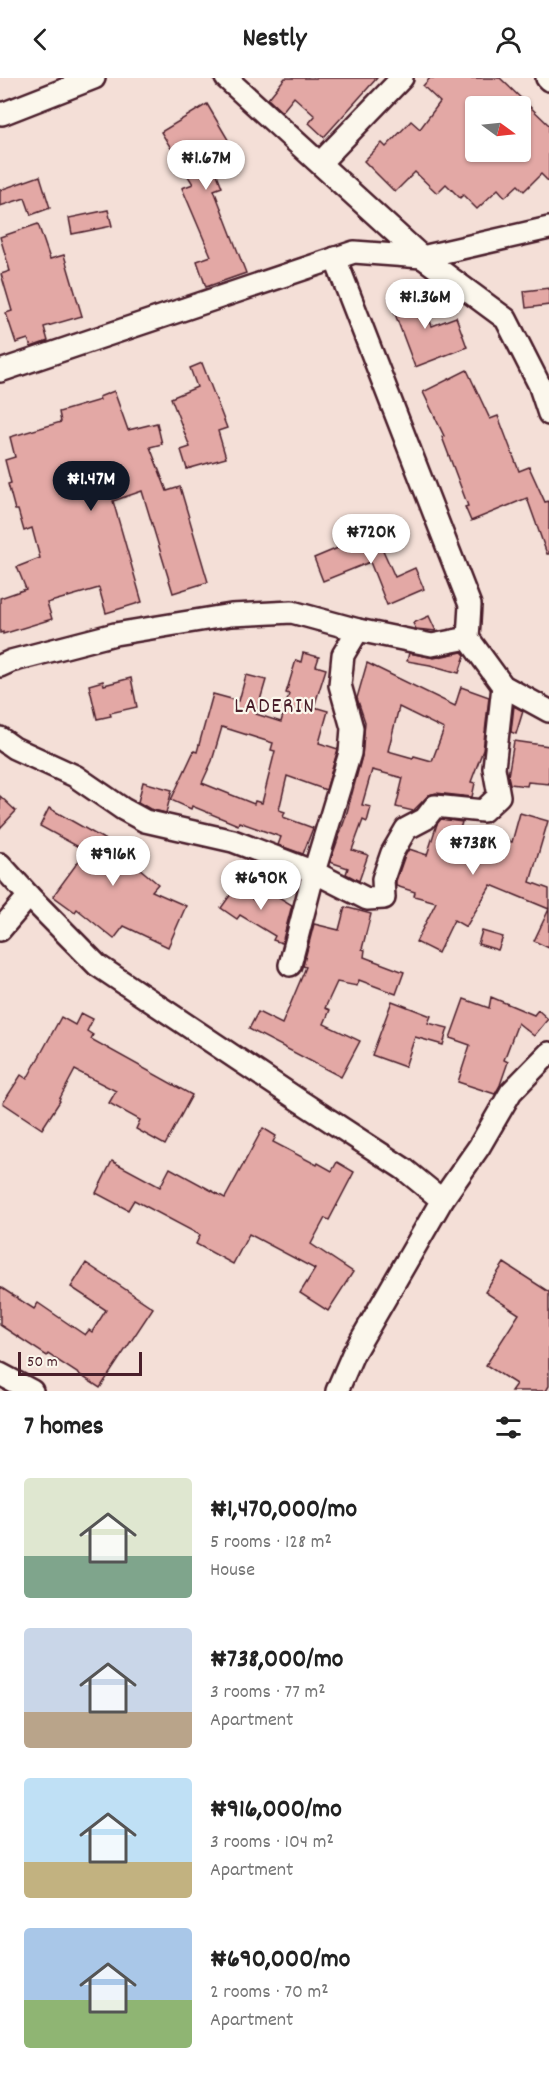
<!DOCTYPE html>
<html lang="en">
<head>
<meta charset="utf-8">
<style>
	body { margin:0; font-family:Dekko,sans-serif; background:#f6f6f6; color:#222; height:100vh; display:flex; flex-direction:column; font-size:22px; white-space:nowrap }
	* { box-sizing:border-box; margin:0 }
	p { font-size:20px; color:#767676 }
	.icon { flex:none; width:33px; height:33px; fill:none; stroke:currentColor; stroke-width:2; stroke-linecap:round; stroke-linejoin:round }
	.map { position:relative; height:1313px; overflow:hidden }
	.panel { display:flex; flex-direction:column; background:#fff; flex:1 }
	.panel>* { flex:none }
	.needle { width:39px; rotate:105deg }
	.buttons { position:absolute; left:465px; top:18px; display:grid; gap:12px }
	.buttons a { display:grid; place-items:center; width:66px; height:66px; border-radius:6px; background:#fff; box-shadow:0 2px 4px #0004; font-size:30px }
	.scale { position:absolute; left:18px; bottom:15px; width:124px; box-sizing:border-box; padding-left:6px; border:3px solid #4a1f2b; border-top:0; font-size:16px; line-height:21px; white-space:nowrap; color:#4a1f2b; -webkit-text-stroke:4px #fbf7ec; paint-order:stroke }
	.price { position:absolute; translate:-50% -51px; padding:0 14px; border-radius:21px; background:#fff; color:#222; font-size:20px; line-height:39px; filter:drop-shadow(0 2px 3px #0008) }
	.price::after { content:''; position:absolute; left:50%; top:36px; width:18px; height:14px; margin-left:-9px; background:inherit; clip-path:polygon(0 0,100% 0,50% 100%) }
	.price.current { background:#111827; color:#fff }
	ul { padding:0; list-style:none }
	li { display:flex; align-items:center; gap:18px; height:150px; padding:0 24px }
	li span { display:grid; place-items:center; flex:none; width:168px; height:120px; border-radius:6px; color:#555 }
	li>.icon { margin-inline-start:auto }
	span .icon { width:72px; height:72px; fill:#fffc; stroke-width:1 }
	li b { font-size:26px }
	h2 { display:flex; justify-content:space-between; align-items:center; height:72px; padding:0 24px; font-size:26px }
	header { display:flex; justify-content:space-between; align-items:center; height:78px; padding:0 24px; background:#fff; font-size:27px; font-weight:700 }
	.map>svg:first-child { display:block }
</style>
</head>
<body>
<header><svg class="icon" aria-label="back" viewBox="0 0 24 24"><path d="M15 5l-7 7 7 7"/></svg>Nestly<svg class="icon" aria-label="person" viewBox="0 0 24 24"><circle cx="12" cy="8" r="4"/><path d="M4 21q1-7 8-7t8 7"/></svg></header>
<div class="map">
<svg width="549" height="1313" viewBox="0 0 549 1313">
	<rect width="100%" height="100%" fill="#f4dfd7"/>
	<filter id="ink" filterUnits="userSpaceOnUse"><feTurbulence type="fractalNoise" baseFrequency=".0167" numOctaves="2"/><feDisplacementMap in="SourceGraphic" scale="12" xChannelSelector="R" yChannelSelector="G"/><feConvolveMatrix kernelMatrix="1 2 1 2 8 2 1 2 1" color-interpolation-filters="sRGB"/></filter>
	<g filter="url(#ink)">
		<g fill="#e3a8a5" stroke="#4a1f2b" stroke-width="1.5" fill-rule="evenodd">
			<path d="M285,0H377L324,59L309,45L315,38L294,19L282,34L268,21Z"/>
			<path d="M430,0H500L549,47V104L541,96L524,113L518,107L505,119L498,111L477,131L463,117L460,120L446,106L437,115L415,94L395,114L364,83L382,65L386,69L411,43L420,51L440,24L423,8ZM476,28H520V74H476Z"/>
			<path d="M207,26L230,65L210,78L222,109L214,112L246,195L206,209L197,183L211,178L182,110L193,106L161,54Z"/>
			<path d="M40,98L50,130L31,137L25,120L0,128V112Z"/>
			<path d="M108,132L112,148L72,156L69,140Z"/>
			<path d="M38,146L50,181L64,177L82,238L44,249L48,263L31,269L28,261L16,265L6,235L12,233L1,196L10,193L0,159Z"/>
			<path d="M417,210L432,248L456,239L467,269L415,289L389,220Z"/>
			<path d="M549,210V227L526,230L524,213Z"/>
			<path d="M202,285L227,350L218,353L226,380L187,391L181,372L190,369L171,320L197,309L190,290Z"/>
			<path d="M467,292L490,341L498,338L519,393L529,389L545,424L549,423V476H547L527,420L471,443L465,429L468,428L442,359L444,358L423,314Z"/>
			<path d="M114,313L128,352L157,345L162,366L150,369L167,413L180,409L208,504L173,515L142,413L113,423L142,524L106,535L99,510L47,525L52,541L3,556V554L0,555V520L26,511L17,489L40,480L32,450L24,453L18,432H15L8,406L11,405L5,382L15,379L10,359L61,344L59,334L100,322L99,319Z"/>
			<path d="M388,449L394,466L382,470L395,499L415,490L424,511L387,527L370,484L323,503L314,480Z"/>
			<path d="M429,538L436,553L416,551L413,545Z"/>
			<path d="M462,574L465,577L459,595L430,587L407,583L409,575L434,580Z"/>
			<path d="M303,575L319,579L316,588L326,591L314,629L328,633L319,665L338,671L326,712L287,698L279,732L285,734L283,739L313,750L303,776L278,767L281,759L239,744L238,747L192,728L191,731L171,722L194,673L197,674L213,616L239,623L246,597L266,602L256,636L281,644L289,616L286,615L296,582L301,584ZM222,649L273,665L271,672L275,673L262,725L255,723L254,726L202,705L212,683Z"/>
			<path d="M367,585L455,628L461,609L489,619L483,672L471,704L475,705L472,719L436,715L429,717L413,733L396,729L403,700L372,692L362,727L371,729L367,744L363,742L352,772L368,777L359,803L346,796L348,790L330,784L346,738L362,678L365,644L357,620ZM399,629L444,651L432,683L414,678L413,680L388,673Z"/>
			<path d="M131,600L137,629L110,635L111,638L97,641L89,607L103,603L104,607Z"/>
			<path d="M514,628L523,633L516,656L511,654Z"/>
			<path d="M514,663L549,668V706L528,704L527,708L510,706L508,698Z"/>
			<path d="M143,704L172,712L166,735L150,731L138,724Z"/>
			<path d="M0,718L16,733L0,750Z"/>
			<path d="M49,730L127,774L125,778L158,806L152,813L186,828L168,869L124,848L114,861L77,831L75,834L53,818L86,773L40,748Z"/>
			<path d="M520,735L548,743L530,804L549,811V870L534,863L549,831L491,807L466,849L454,842L438,875L416,864L436,824L414,818L415,814L396,808V803L404,780L409,771L427,777L437,746L441,741L462,744L455,768L486,777L492,758L512,764Z"/>
			<path d="M236,809L256,824L264,810L292,827L282,865L273,862L275,858L240,837L237,841L221,830Z"/>
			<path d="M345,829L371,836L362,871L365,872L364,879L404,894L396,916L359,902L357,908L337,904L325,930L330,932L324,946L360,963L341,999L249,951L258,934L282,946L306,889L303,888L314,846L339,852Z"/>
			<path d="M482,853L503,859L498,872L478,866Z"/>
			<path d="M491,919L534,937L538,932L548,941L534,958L518,945L504,982L508,984L500,1007L495,1016L458,1004L470,967L450,960L464,921L489,930Z"/>
			<path d="M392,923L431,938L428,945L448,950L443,967L415,959L405,989L372,977Z"/>
			<path d="M81,935L93,941L87,953L93,957L91,961L192,1017L165,1067L136,1051L140,1042L109,1025L116,1013L75,992L59,1022L60,1023L42,1051L3,1025L21,997L27,1001L61,939L75,947Z"/>
			<path d="M263,1050L276,1058L273,1064L317,1087L318,1085L332,1093L337,1084L354,1094L329,1142L325,1140L311,1166L353,1194L328,1233L300,1215L315,1191L249,1156L233,1186L196,1166L200,1157L134,1122L128,1132L96,1115L112,1083L160,1109L170,1090L225,1120Z"/>
			<path d="M86,1185L153,1230L100,1310L48,1276L47,1278L0,1247V1209L34,1231L38,1225L85,1257L89,1252L92,1254L106,1232L71,1209Z"/>
			<path d="M504,1185L549,1214V1308L546,1313H511L516,1306L486,1287L519,1236L485,1214Z"/>
		</g>
		<g fill="none" stroke-linecap="round" stroke-linejoin="round">
			<g stroke="#4a1f2b" stroke-width="26">
				<g id="minor">
					<path d="M226,0L422,179L506,241L539,306L549,336"/>
					<path d="M547,0L549,2"/>
					<path d="M0,35L2,36L94,0"/>
					<path d="M320,85L402,0"/>
					<path d="M335,180L470,527L468,560L503,608L549,633"/>
					<path d="M0,293L354,174L422,179L549,150"/>
					<path d="M0,588L11,583L115,556L231,537L292,534L358,552L432,567L468,560"/>
					<path d="M0,660L14,670L75,698L123,731L145,743L233,763L314,794L367,821L384,820L383,801L392,775L406,751L425,741L435,728L483,733L499,718L494,690L503,608"/>
					<path d="M0,786L29,818L97,887L300,1023L404,1091L442,1122L353,1276L337,1313"/>
					<path d="M0,852L29,818"/>
					<path d="M290,887L314,794L350,675L352,650L340,607L343,577L358,552"/>
					<path d="M442,1122L479,1069L511,1014L549,975"/>
					<path d="M0,1296L32,1313"/>
				</g>
			</g>
			<use href="#minor" stroke="#fbf7ec" stroke-width="21"/>
		</g>
	</g>
	<g text-anchor="middle" stroke-width="4.5" stroke-linejoin="round" paint-order="stroke">
		<g font-size="22" letter-spacing="1.5" fill="#4a1f2b" stroke="#fbf7ec">
			<text x="275" y="634">LADERIN</text>
		</g>
	</g>
</svg>
<div class="buttons">
<a><svg class="needle" viewBox="-14 -14 28 28"><path d="M0-13l5 13h-10z" fill="#e53935"/><path d="M0 13l5-13h-10z" fill="#767676"/></svg></a>
</div>
<div class="scale">50 m</div>
<b class="price" style="left:206px;top:113px">₦1.67M</b>
<b class="price" style="left:425px;top:252px">₦1.36M</b>
<b class="price current" style="left:91px;top:434px">₦1.47M</b>
<b class="price" style="left:371px;top:487px">₦720K</b>
<b class="price" style="left:473px;top:798px">₦738K</b>
<b class="price" style="left:113px;top:809px">₦916K</b>
<b class="price" style="left:261px;top:833px">₦690K</b>
</div>
<section class="panel">
<h2>7 homes<svg class="icon" aria-label="filters" viewBox="0 0 24 24"><path d="M4 7h16M4 17h16"/><circle cx="9" cy="7" r="2"/><circle cx="15" cy="17" r="2"/></svg></h2>
<ul>
<li><span style="background:linear-gradient(#dfe7d0 65%,#7fa58c 0)"><svg class="icon" aria-label="home" viewBox="0 0 24 24"><path d="M3 11l9-7 9 7M6 9v11h12V9"/></svg></span><div><b>₦1,470,000/mo</b><p>5 rooms · 128 m²</p><p>House</p></div></li>
<li><span style="background:linear-gradient(#c9d6e8 70%,#b9a48a 0)"><svg class="icon" aria-label="home" viewBox="0 0 24 24"><path d="M3 11l9-7 9 7M6 9v11h12V9"/></svg></span><div><b>₦738,000/mo</b><p>3 rooms · 77 m²</p><p>Apartment</p></div></li>
<li><span style="background:linear-gradient(#bfe0f5 70%,#c2b280 0)"><svg class="icon" aria-label="home" viewBox="0 0 24 24"><path d="M3 11l9-7 9 7M6 9v11h12V9"/></svg></span><div><b>₦916,000/mo</b><p>3 rooms · 104 m²</p><p>Apartment</p></div></li>
<li><span style="background:linear-gradient(#a9c7e8 60%,#8fb573 0)"><svg class="icon" aria-label="home" viewBox="0 0 24 24"><path d="M3 11l9-7 9 7M6 9v11h12V9"/></svg></span><div><b>₦690,000/mo</b><p>2 rooms · 70 m²</p><p>Apartment</p></div></li>
</ul>
</section>
</body>
</html>
